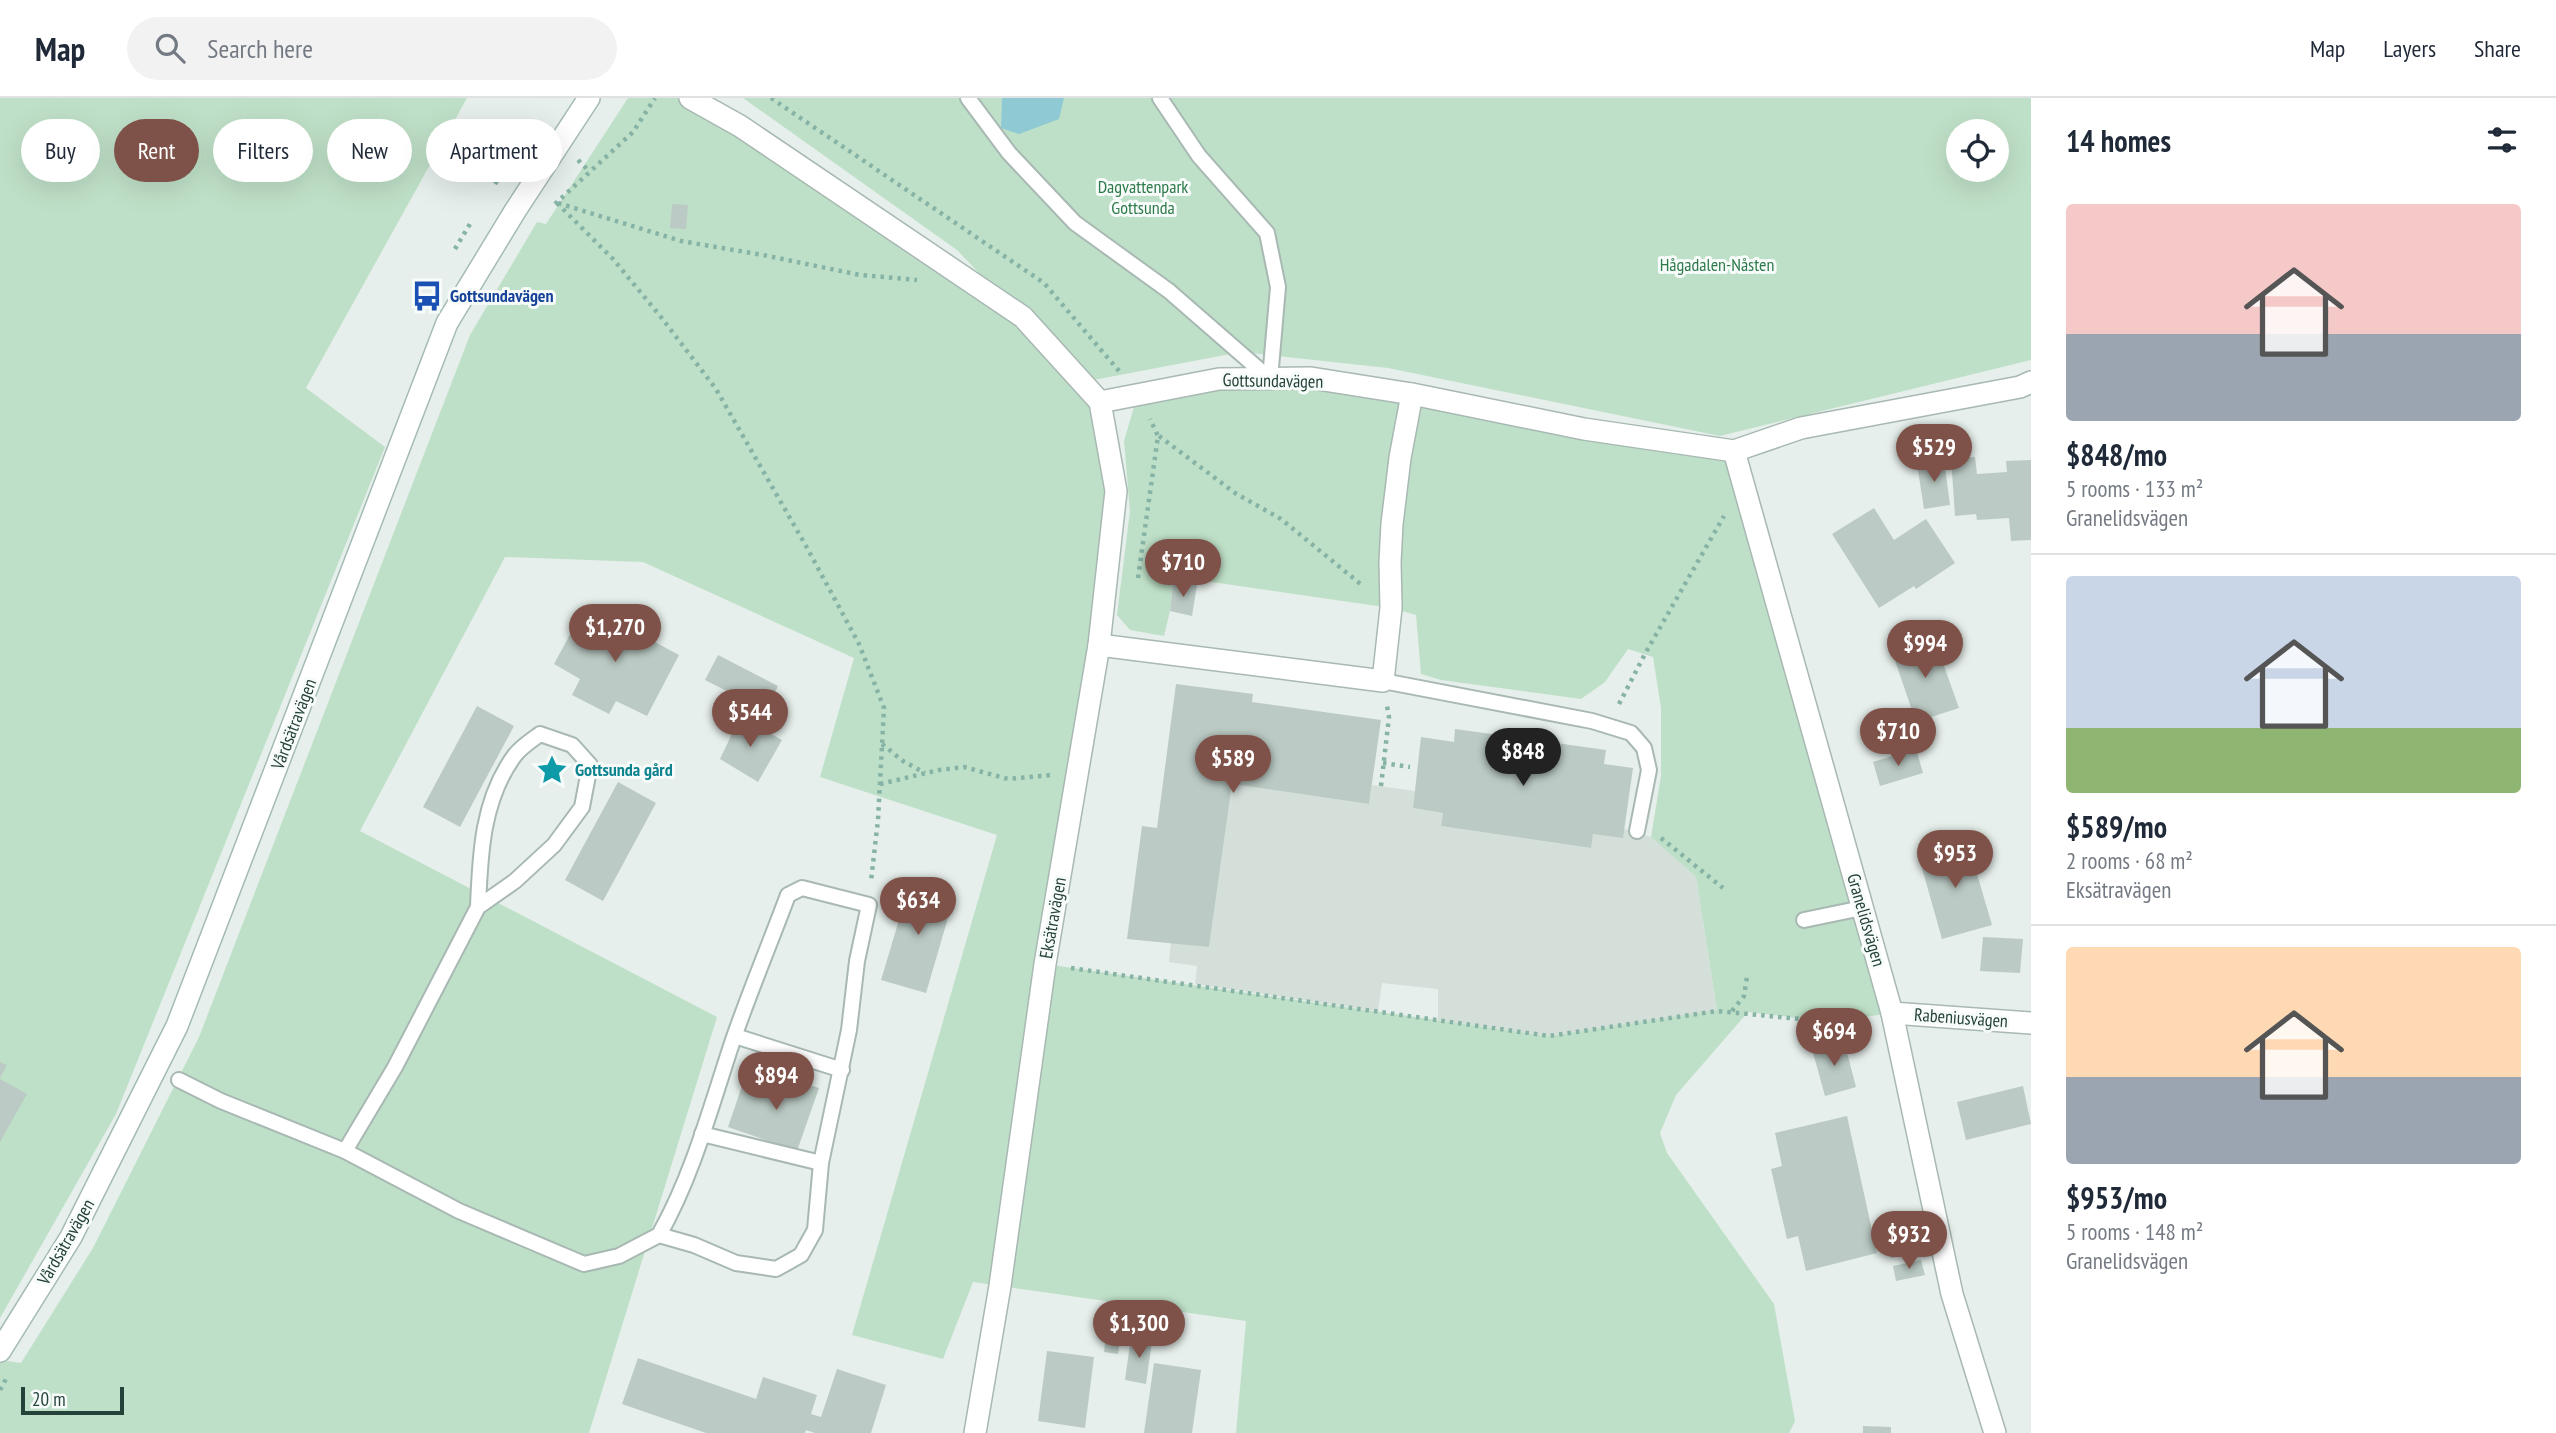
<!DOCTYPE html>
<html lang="en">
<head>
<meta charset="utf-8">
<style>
	body { margin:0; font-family:"PT Sans Narrow",sans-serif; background:#f2f2f3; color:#1f2937; height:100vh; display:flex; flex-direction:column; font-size:26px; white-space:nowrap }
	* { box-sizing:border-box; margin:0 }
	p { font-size:23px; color:#747a83 }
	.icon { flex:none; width:38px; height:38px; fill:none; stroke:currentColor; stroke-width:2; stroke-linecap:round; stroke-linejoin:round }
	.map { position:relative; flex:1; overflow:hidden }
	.details { display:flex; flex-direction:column; background:#fff; width:525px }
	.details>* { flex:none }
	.banner { position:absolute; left:21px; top:21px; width:665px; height:63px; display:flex; gap:14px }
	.buttons { position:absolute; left:1946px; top:21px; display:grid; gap:14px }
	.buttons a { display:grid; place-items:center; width:63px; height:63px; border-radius:50%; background:#fff; box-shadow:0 7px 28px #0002; font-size:35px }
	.scale { position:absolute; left:21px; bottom:18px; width:103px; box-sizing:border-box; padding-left:7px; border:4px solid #24423a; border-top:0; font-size:19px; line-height:24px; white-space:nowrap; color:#24423a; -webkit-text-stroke:5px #f7fbf9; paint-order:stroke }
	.price { position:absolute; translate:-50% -60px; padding:0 16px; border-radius:24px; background:#7f5249; color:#fff; font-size:23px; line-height:46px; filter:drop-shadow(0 2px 4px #0008) }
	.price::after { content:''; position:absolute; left:50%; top:42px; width:21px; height:16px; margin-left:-10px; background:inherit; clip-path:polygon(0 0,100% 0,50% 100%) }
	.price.active { background:#222; color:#fff }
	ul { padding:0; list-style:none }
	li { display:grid; align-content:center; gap:14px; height:371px; padding:0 35px }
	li+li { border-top:2px solid #e0e1e3 }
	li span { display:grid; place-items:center; height:217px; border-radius:7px; color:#555 }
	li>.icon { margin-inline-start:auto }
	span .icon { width:126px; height:126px; fill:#fffc; stroke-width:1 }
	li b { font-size:30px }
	h2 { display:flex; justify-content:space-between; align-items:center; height:84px; padding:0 35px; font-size:30px }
	.tag { padding:0 24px; border-radius:32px; background:#fff; box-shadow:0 7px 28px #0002; font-size:24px; line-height:63px }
	.tag.active { background:#7f5249; color:#fff }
	header { display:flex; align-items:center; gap:42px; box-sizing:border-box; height:98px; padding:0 35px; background:#fff; border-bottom:2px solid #e0e1e3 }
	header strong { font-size:33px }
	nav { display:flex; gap:38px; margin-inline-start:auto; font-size:24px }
	.search { width:490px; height:63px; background:#f2f2f3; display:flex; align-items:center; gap:18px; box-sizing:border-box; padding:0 24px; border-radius:38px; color:#747a83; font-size:26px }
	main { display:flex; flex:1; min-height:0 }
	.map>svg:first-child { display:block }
</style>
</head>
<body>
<header>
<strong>Map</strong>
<div class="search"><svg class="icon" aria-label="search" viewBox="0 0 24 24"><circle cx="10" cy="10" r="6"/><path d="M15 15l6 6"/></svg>Search here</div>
<nav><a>Map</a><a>Layers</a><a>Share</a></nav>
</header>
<main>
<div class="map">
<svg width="2031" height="1335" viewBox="0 0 2031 1335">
	<rect width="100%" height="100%" fill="#e6efeb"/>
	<path fill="#d4dfda" d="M1232,686L1369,706L1372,687L1415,693L1413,710L1443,715L1441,728L1590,750L1593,736L1624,731L1651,739L1696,779L1717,913L1549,938L1438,922V891L1382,885L1378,913L1195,886L1197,868L1169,864L1171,844L1209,849Z"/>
	<g fill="#bfe0c8" fill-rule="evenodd">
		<path d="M0,0H467L306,290L385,349L116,1016L0,1220Z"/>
		<path d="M628,0H690L1015,213L957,152L743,0H2031V262L1720,338L1388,270L1241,254L1083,284L1116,393L1045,866L1549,938L1717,912L1696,779L1651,739L1661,678V610L1653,559L1628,551L1605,584L1581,601L1441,582L1421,576L1416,517L1391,510L1198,482L1197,487L1173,485L1170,513L1164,538L1130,532L1117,517L1130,413L1124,343L1138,295L1311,280L1734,353L1892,915L1831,924L1748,914L1676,997L1660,1035L1667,1055L1774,1206L1795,1323L1789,1335H1236L1246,1223L973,1184L943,1261L852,1237L997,737L820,679L854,560L643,464L505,459L360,733L717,919L589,1335H0V1262L21,1265L93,1150L199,939L470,237L537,124L546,126ZM1958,33H1997V72H1958Z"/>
	</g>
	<path fill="#8ec9d4" d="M1002,0H1064L1059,21L1019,36L1001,30Z"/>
	<g fill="#bbcac4">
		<path d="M672,106L688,107L686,131L670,130Z"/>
		<path d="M1975,359L1977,376L2007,374L2006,363L2031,362V442L2011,443L2009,420L1977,422L1976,416L1955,418L1951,360Z"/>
		<path d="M1944,362L1950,407L1924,411L1917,366Z"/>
		<path d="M1874,410L1894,442L1926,421L1955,465L1916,491L1914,488L1879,510L1832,436Z"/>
		<path d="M1173,485L1197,487L1192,518L1170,513Z"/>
		<path d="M586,507L679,557L647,618L616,603L609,616L572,597L580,581L554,566Z"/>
		<path d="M1934,540L1959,610L1916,624L1892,554Z"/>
		<path d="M718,557L778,588L766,613L705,582Z"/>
		<path d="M1176,586L1253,596L1252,604L1381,622L1369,706L1232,686L1209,849L1127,841L1142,728L1157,730Z"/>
		<path d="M477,608L514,628L460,729L423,709Z"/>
		<path d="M740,619L782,642L758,684L720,661Z"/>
		<path d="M1455,631L1606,652L1604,666L1633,670L1623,740L1593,736L1591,750L1441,728L1443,715L1413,710L1421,639L1454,644Z"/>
		<path d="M1916,651L1923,675L1880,688L1873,664Z"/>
		<path d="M618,684L656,705L603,803L565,782Z"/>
		<path d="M1967,742L1992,827L1942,841L1918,756Z"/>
		<path d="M911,782L955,796L926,895L881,882Z"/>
		<path d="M1983,839L2023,841L2020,875L1980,873Z"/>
		<path d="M1844,943L1856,989L1825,998L1812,951Z"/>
		<path d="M0,964L7,967L0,980Z"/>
		<path d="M777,976L819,990L797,1053L728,1029L742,988L769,998Z"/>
		<path d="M0,981L27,996L0,1044Z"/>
		<path d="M2023,988L2031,1026L1966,1042L1957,1004Z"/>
		<path d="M1847,1018L1877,1155L1806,1173L1798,1138L1787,1141L1771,1071L1782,1068L1775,1035Z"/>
		<path d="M1916,1139L1920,1154L1891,1160L1887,1145Z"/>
		<path d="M1921,1162L1925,1177L1896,1183L1893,1168Z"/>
		<path d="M1106,1236L1121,1238L1118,1256L1104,1254Z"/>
		<path d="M1131,1239L1152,1243L1146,1286L1125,1282Z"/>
		<path d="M1047,1253L1094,1259L1085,1330L1038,1323Z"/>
		<path d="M638,1260L756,1301L763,1279L817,1297L811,1316L821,1319L837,1271L886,1287L871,1335H815L806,1332L805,1335H706L622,1306Z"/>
		<path d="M1154,1265L1201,1272L1192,1335H1144Z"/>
		<path d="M1863,1328L1891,1329V1335H1863Z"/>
	</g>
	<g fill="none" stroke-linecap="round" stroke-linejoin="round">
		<g stroke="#a8b8b2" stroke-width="18">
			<g id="lane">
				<path d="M968,0L1009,55L1075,125L1169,193L1270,281L1278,189L1267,135L1199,58L1160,0"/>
				<path d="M1383,583L1592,623L1631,635L1644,650L1649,672L1637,733"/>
				<path d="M1804,822L1862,810"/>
				<path d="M735,938L842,972"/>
				<path d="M179,982L221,1003L345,1053L459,1113L584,1166L619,1158L659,1137L694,1147L736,1165L776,1171L801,1157L815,1132L821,1065L849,932L857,863L869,807L802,790L788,797C770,845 750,893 733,942C711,1008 693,1077 659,1137"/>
				<path d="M702,1036L821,1065"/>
				<path d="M345,1053L395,969L478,809L515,783L554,747L582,709L590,667L572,647L540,636C532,642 521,649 515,657C482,701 480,757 478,809"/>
			</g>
		</g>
		<g stroke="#a8b8b2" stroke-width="24">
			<g id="street">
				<path d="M690,0L740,28L1023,219L1100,304L1219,281L1311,280L1412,296L1584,331L1734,353L1801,330L2020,289L2031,284"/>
				<path d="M1734,353L1892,915L1952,1196L1995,1335"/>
				<path d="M1099,547L1383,583L1391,510L1390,464L1392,426L1400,360L1412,296"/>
				<path d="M1892,915L2031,925"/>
				<path d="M975,1335L1000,1188L1045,866L1099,547L1116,393L1100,304"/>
			</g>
		</g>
		<g stroke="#a4bbb3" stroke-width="24">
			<path id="secondary" d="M0,1253L71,1139L177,928L447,225L515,113L589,0"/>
		</g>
		<g stroke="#86b3a5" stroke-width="4.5" stroke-dasharray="3.5 5" stroke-linecap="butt">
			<path d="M771,0L1044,185L1119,273"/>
			<path d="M578,62L590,74"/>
			<path d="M495,86L531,29L538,33"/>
			<path d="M557,105L613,161L661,219L716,291L806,448L859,546L884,610L878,722L871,783"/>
			<path d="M558,105L681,143L763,157L860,177L917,182"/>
			<path d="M555,106L633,34L655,0"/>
			<path d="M455,151L470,126"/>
			<path d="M1159,338L1235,395L1281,421L1363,488"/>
			<path d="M1138,480L1158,338L1150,321"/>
			<path d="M1619,606L1646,554L1724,418"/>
			<path d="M882,646L903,663L925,675"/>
			<path d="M1383,665L1410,669"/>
			<path d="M880,686L939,672L964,669L1008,681L1051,677"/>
			<path d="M1381,688L1389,619L1387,608"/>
			<path d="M1661,740L1723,790"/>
			<path d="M1071,870L1549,938L1717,913L1831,924L1867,919"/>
			<path d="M1732,913L1744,898L1747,879"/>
			<path d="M0,1292L6,1281"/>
		</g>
		<use href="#lane" stroke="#fff" stroke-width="14"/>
		<use href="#street" stroke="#fff" stroke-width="21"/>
		<use href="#secondary" stroke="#fff" stroke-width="21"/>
	</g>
	<defs>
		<g id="bus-bare" transform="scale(2.415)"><path d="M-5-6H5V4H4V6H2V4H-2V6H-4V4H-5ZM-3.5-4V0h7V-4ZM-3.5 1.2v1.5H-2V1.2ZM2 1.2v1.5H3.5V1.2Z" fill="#1a4fb4" stroke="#f7fbf9" stroke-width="2.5" paint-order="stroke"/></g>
		<g id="sight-bare" transform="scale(2.415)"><path d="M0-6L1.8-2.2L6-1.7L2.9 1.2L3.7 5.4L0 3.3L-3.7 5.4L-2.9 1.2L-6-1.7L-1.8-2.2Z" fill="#0f9aa8" stroke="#f7fbf9" stroke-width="2.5" paint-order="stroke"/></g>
	</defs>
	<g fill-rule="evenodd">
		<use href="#bus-bare" x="427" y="198"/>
		<use href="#sight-bare" x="552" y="672"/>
	</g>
	<g text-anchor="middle" stroke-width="6" stroke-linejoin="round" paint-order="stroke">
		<g font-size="18" fill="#2d7a4b" stroke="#f7fbf9">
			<text x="1143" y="95">Dagvattenpark<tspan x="1143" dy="21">Gottsunda</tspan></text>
			<text x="1717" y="173">Hågadalen-Nåsten</text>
		</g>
		<g font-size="18" font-weight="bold" fill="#164399" stroke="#f7fbf9" text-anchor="start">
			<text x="450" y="204">Gottsundavägen</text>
		</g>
		<g font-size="18" fill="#24423a" stroke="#f7fbf9">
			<text transform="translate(1273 283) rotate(1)" y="6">Gottsundavägen</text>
			<text transform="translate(294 626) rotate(-69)" y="6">Vårdsätravägen</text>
			<text transform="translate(1053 820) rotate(-80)" y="6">Eksätravägen</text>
			<text transform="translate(1866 822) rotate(74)" y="6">Granelidsvägen</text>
			<text transform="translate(1961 920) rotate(4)" y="6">Rabeniusvägen</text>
			<text transform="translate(66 1144) rotate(-60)" y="6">Vårdsätravägen</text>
		</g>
		<g font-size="18" font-weight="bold" fill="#0d838f" stroke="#f7fbf9" text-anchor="start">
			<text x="575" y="678">Gottsunda gård</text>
		</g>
	</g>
</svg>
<div class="buttons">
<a><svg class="icon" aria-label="locate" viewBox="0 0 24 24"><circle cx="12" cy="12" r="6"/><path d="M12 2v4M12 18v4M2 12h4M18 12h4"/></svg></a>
</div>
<div class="scale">20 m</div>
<b class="price" style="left:1934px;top:386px">$529</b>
<b class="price" style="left:1183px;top:501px">$710</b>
<b class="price" style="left:615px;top:566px">$1,270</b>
<b class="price" style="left:1925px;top:582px">$994</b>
<b class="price" style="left:750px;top:651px">$544</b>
<b class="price" style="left:1898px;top:670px">$710</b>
<b class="price active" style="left:1523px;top:690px">$848</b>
<b class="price" style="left:1233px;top:697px">$589</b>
<b class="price" style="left:1955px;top:792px">$953</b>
<b class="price" style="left:918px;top:839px">$634</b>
<b class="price" style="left:1834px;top:970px">$694</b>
<b class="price" style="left:776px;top:1014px">$894</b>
<b class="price" style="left:1909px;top:1173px">$932</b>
<b class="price" style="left:1139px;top:1262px">$1,300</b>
<div class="banner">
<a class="tag">Buy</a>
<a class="tag active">Rent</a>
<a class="tag">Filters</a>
<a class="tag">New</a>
<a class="tag">Apartment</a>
</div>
</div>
<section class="details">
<h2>14 homes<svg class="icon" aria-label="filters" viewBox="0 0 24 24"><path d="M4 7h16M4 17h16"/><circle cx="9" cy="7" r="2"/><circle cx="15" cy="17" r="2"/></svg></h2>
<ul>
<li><span style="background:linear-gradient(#f6c9c9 60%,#9aa5b1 0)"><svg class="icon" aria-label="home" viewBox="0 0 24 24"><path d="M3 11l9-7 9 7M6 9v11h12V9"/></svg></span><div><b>$848/mo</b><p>5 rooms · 133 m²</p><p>Granelidsvägen</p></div></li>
<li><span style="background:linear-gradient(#c9d6e8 70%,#8fb573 0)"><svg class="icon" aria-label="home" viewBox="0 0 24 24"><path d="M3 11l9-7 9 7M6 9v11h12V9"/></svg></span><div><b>$589/mo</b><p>2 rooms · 68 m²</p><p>Eksätravägen</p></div></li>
<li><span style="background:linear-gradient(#ffd9b3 60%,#9aa5b1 0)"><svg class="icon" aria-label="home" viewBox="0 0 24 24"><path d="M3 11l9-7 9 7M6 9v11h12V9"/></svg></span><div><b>$953/mo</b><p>5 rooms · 148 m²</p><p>Granelidsvägen</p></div></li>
</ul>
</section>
</main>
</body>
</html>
